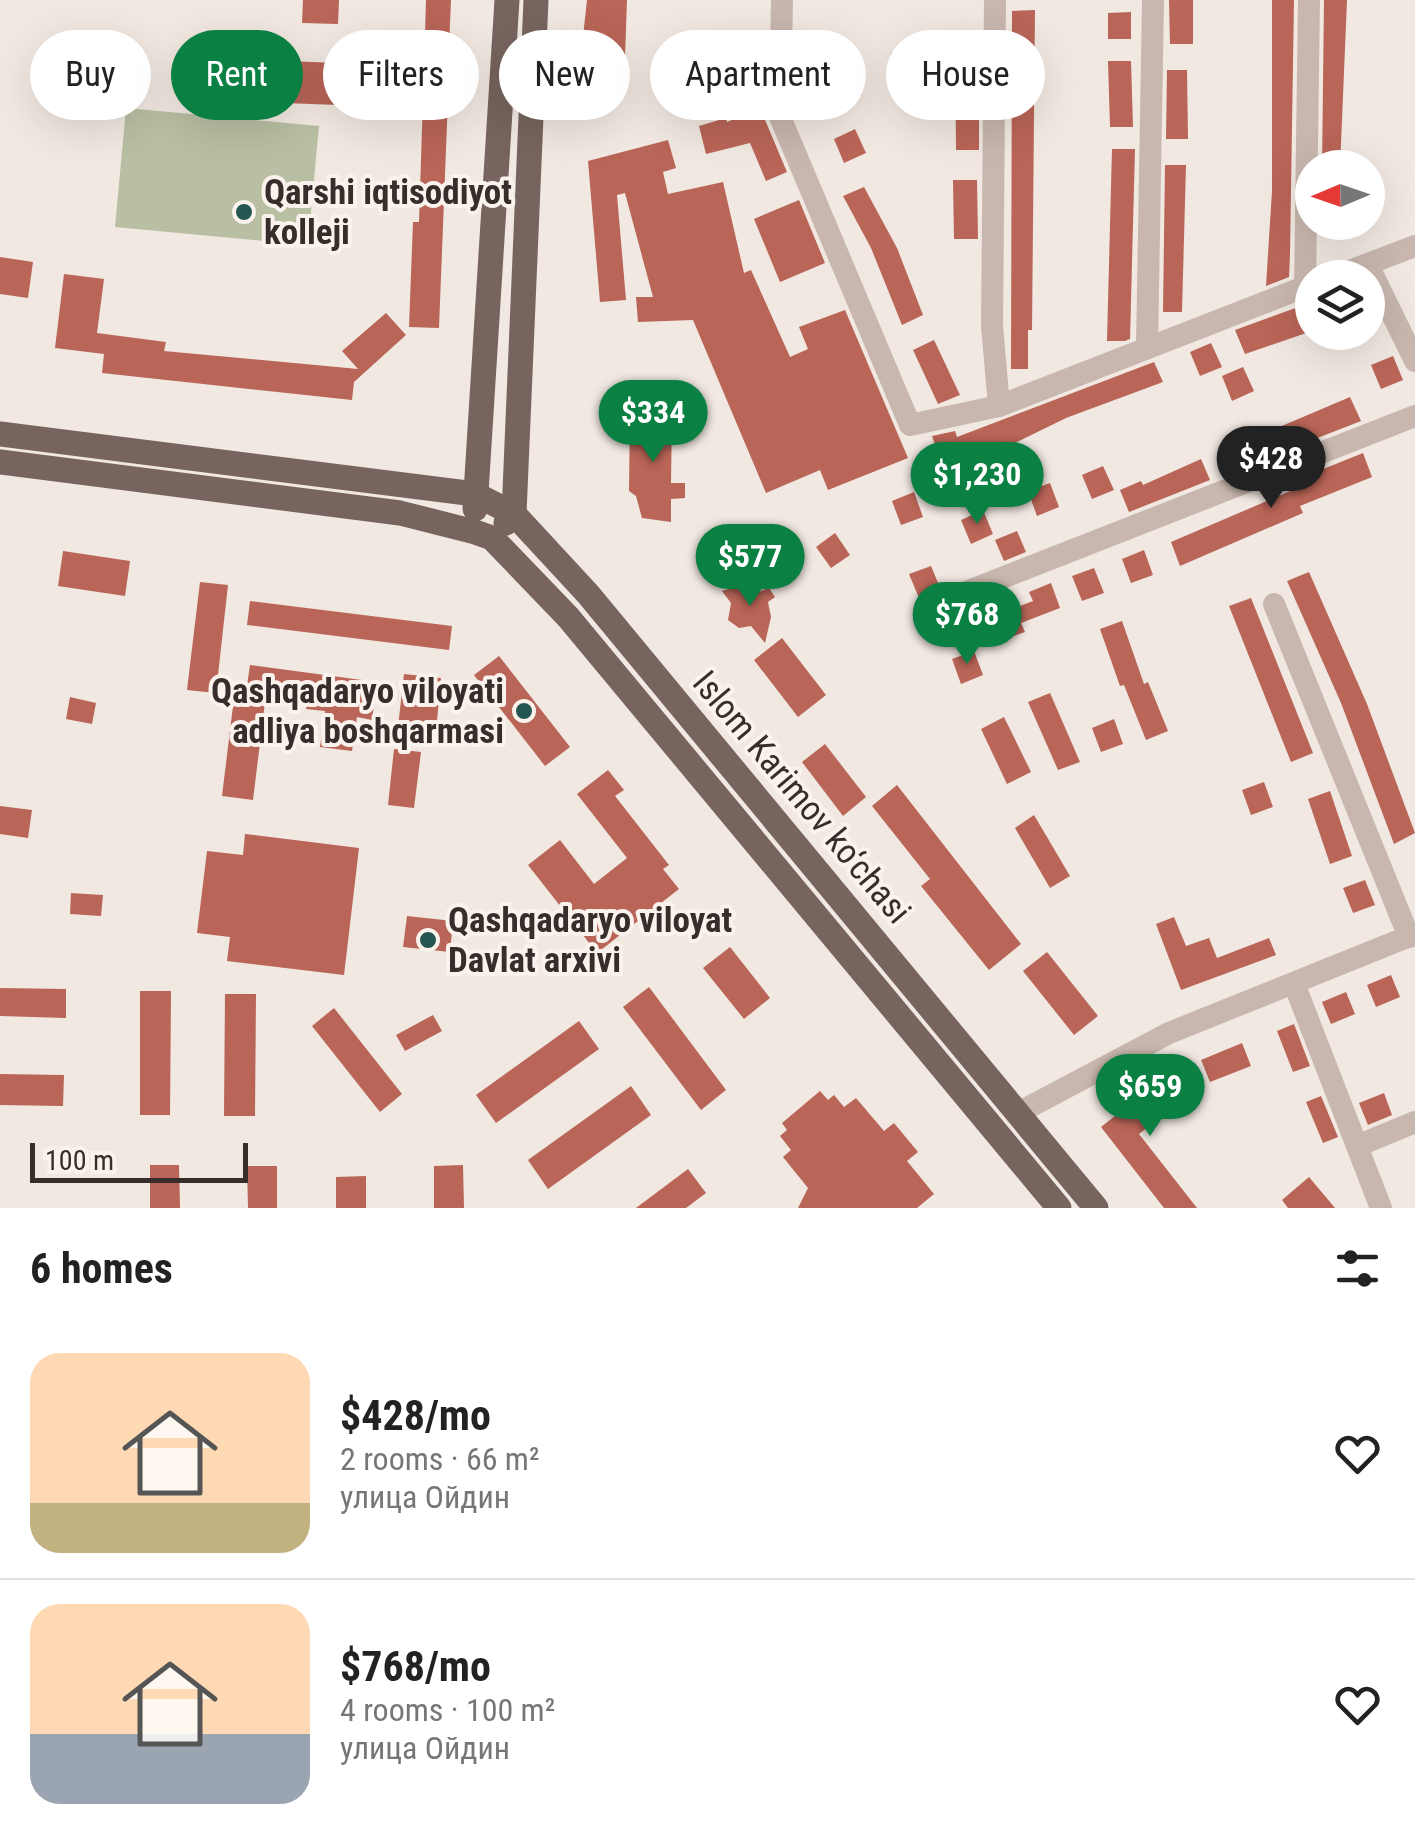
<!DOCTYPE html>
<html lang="en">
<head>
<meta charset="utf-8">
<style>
	body { margin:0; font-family:"Roboto Condensed",sans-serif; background:#f6f6f6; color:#222; height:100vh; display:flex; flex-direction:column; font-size:38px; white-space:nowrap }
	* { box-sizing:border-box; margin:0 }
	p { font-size:32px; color:#767676 }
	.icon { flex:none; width:55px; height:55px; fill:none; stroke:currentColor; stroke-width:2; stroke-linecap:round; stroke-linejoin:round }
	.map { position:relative; height:1208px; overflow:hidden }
	.panel { display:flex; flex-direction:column; background:#fff; flex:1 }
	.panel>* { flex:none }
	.top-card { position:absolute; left:30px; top:30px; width:1355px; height:90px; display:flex; gap:20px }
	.needle { width:65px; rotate:268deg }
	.fabs { position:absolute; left:1295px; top:150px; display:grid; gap:20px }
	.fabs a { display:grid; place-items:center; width:90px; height:90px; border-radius:50%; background:#fff; box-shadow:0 10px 40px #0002; font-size:50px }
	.scale { position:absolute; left:30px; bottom:25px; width:218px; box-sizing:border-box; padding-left:10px; border:5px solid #372e2b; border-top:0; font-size:28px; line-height:35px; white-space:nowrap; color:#372e2b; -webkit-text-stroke:8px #f9f2ed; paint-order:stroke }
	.price { position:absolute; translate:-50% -85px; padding:0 22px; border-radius:35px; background:#0b8043; color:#fff; font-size:32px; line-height:65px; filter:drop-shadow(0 2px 5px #0008) }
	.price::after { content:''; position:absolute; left:50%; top:60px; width:30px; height:22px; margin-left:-15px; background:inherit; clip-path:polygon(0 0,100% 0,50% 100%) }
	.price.selected { background:#222; color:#fff }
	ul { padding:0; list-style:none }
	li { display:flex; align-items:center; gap:30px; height:250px; padding:0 30px }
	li+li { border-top:2px solid #e0e0e0 }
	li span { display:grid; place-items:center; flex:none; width:280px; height:200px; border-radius:30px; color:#555 }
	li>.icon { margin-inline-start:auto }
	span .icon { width:120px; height:120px; fill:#fffc; stroke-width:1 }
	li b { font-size:42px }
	h2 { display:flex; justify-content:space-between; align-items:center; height:120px; padding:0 30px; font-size:42px }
	.chip { padding:0 35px; border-radius:45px; background:#fff; box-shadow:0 10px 40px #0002; font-size:35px; line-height:90px }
	.chip.selected { background:#0b8043; color:#fff }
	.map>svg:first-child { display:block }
</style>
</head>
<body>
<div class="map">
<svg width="1415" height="1208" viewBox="0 0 1415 1208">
	<rect width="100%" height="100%" fill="#f1e8e1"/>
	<path fill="#b8bfa2" d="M126,108L319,126L308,245L115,227Z"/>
	<g fill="#b96557">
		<path d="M303,0H339L338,24L302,23Z"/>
		<path d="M426,0H451L448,71L424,70Z"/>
		<path d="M587,0H627L625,57L585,56V46H582Z"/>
		<path d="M1169,0H1193V44H1170Z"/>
		<path d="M1272,0H1294L1290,254L1289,277L1266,286L1272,191Z"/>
		<path d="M1324,0H1347L1340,168H1322Z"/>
		<path d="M1035,10L1032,330H1028V369H1011L1012,11Z"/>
		<path d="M1131,12V39H1108V13Z"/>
		<path d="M955,49H979V150H956Z"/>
		<path d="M891,53L914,54V80H890Z"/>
		<path d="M286,61L392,65L390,107L285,103Z"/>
		<path d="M1108,61H1131L1133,127H1110Z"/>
		<path d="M1167,70H1187L1188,139H1166Z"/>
		<path d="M851,71L862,95L840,104L830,80Z"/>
		<path d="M423,97L448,98L439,328L409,327L413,222H419Z"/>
		<path d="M760,108L787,172L766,181L750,143L706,154L699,126L726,118L727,122Z"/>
		<path d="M855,129L866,153L844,163L834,139Z"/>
		<path d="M668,140L676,168L663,172L668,194L723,182L744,273L751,270L790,357L808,349L799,327L845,310L908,458L828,490L820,470L766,493L693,320L638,322L636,297H653L625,193L617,195L626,300L600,302L588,161Z"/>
		<path d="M1112,149H1135L1130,339L1125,341H1107Z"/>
		<path d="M1165,165H1186L1182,312H1163Z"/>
		<path d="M953,180H977L978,239H954Z"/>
		<path d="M864,187L897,248L923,315L902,325L871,248L843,196Z"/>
		<path d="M799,200L825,263L780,282L754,219Z"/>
		<path d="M0,257L33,262L28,298L0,294Z"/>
		<path d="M64,274L104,279L97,333L166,342L164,351L358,369L342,351L386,313L406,335L354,382L352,400L102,373L104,354L55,348Z"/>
		<path d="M1312,302V331L1245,354L1235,330Z"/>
		<path d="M934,340L960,395L938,404L913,350Z"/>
		<path d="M1211,343L1222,367L1200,376L1190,352Z"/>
		<path d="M1393,356L1403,380L1381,389L1371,365Z"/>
		<path d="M1154,362L1163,382L1066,418L1011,445L980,456L976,447L940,460L932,436L955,431L957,437Z"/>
		<path d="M1243,367L1254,391L1232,401L1222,376Z"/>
		<path d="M1350,397L1361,421L1279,453L1270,431Z"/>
		<path d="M630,413H672L671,483H685V498L671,499V522L642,518L636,496L629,491Z"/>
		<path d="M1244,441L1253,463L1232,472L1222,451Z"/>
		<path d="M1363,453L1372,477L1300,506L1303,513L1180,566L1171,542L1309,483L1306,476Z"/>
		<path d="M1201,459L1210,480L1129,512L1120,490L1141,481L1143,485Z"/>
		<path d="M1103,466L1114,490L1092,499L1082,475Z"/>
		<path d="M1050,483L1059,507L1037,516L1028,491Z"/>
		<path d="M914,492L923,517L901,525L892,501Z"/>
		<path d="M983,510L993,534L971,544L961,520Z"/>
		<path d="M1017,531L1026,552L1004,561L995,540Z"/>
		<path d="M835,533L850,555L831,568L816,547Z"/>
		<path d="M1144,550L1153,575L1131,583L1122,559Z"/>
		<path d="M63,551L130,561L125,596L58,586Z"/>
		<path d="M931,566L941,590L919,598L909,574Z"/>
		<path d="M1094,568L1104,593L1082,601L1072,576Z"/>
		<path d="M1309,572L1367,704L1415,833L1394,844L1341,703L1287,581Z"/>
		<path d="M200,582L228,585L216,693L187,690Z"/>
		<path d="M1051,583L1060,608L1021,623L1025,632L1003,640L994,616L1033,601L1029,592Z"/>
		<path d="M742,585L759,592L769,588L775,597L768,602L771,617L765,643L751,626L739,628L728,620L731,603L722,591Z"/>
		<path d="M1251,598L1313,753L1291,762L1229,606Z"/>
		<path d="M250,601L452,626L449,650L247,625Z"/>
		<path d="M1122,621L1144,684L1148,682L1168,731L1146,740L1124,685L1120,686L1100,629Z"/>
		<path d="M782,638L826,695L798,717L754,660Z"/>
		<path d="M974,651L983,675L961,684L952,659Z"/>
		<path d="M499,656L570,747L545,766L474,675Z"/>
		<path d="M250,665L377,682L372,720L357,717L352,751L320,747L325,711L306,709L308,700L266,694L253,800L222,796L234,698L245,699Z"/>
		<path d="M404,674L441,678L436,731L398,727Z"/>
		<path d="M1050,693L1080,762L1058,770L1028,702Z"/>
		<path d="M70,697L96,703L92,724L66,719Z"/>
		<path d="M1004,717L1031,772L1007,784L981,729Z"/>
		<path d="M1114,719L1123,744L1101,752L1092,728Z"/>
		<path d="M825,744L866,797L843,816L802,762Z"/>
		<path d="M394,749L421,752L414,808L388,805Z"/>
		<path d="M608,770L624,790L615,796L669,865L663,869L679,889L597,953L528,865L560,840L594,884L627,858L577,794Z"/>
		<path d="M1264,782L1273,807L1251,815L1242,790Z"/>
		<path d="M897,785L1021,944L989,970L921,886L930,879L872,806Z"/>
		<path d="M1330,791L1352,856L1330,864L1308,799Z"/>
		<path d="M0,806L32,810L28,838L0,834Z"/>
		<path d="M1034,815L1070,876L1050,888L1015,828Z"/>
		<path d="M245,834L359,848L344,975L227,961L230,937L197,933L207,851L243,855Z"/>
		<path d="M1365,880L1375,905L1353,913L1343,888Z"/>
		<path d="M71,893L103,895L101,916L70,914Z"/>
		<path d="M407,916L453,921L450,952L403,947Z"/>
		<path d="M1174,917L1186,946L1209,938L1217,958L1269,938L1276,955L1181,990L1156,924Z"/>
		<path d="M730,947L770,998L744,1019L703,968Z"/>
		<path d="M1047,952L1098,1016L1074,1035L1023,971Z"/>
		<path d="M1391,975L1400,997L1376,1007L1367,985Z"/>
		<path d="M649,987L726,1090L701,1110L623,1007Z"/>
		<path d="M0,988L66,989V1018L0,1016Z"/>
		<path d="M140,991H171L170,1115H140Z"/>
		<path d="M1346,992L1355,1014L1331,1024L1322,1002Z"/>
		<path d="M225,994H256L255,1116H224Z"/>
		<path d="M334,1008L402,1094L380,1112L312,1026Z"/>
		<path d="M433,1015L442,1031L405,1051L396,1035Z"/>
		<path d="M579,1021L599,1049L496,1123L476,1095Z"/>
		<path d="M1294,1024L1310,1066L1293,1072L1277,1031Z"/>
		<path d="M1242,1043L1251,1066L1210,1082L1201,1060Z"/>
		<path d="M1173,1070L1191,1093L1139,1134L1197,1208H1164L1101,1127Z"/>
		<path d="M0,1074L64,1075L63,1106L0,1105Z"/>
		<path d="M631,1086L651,1115L548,1189L528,1160Z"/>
		<path d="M820,1091L828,1100L834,1095L844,1107L856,1098L884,1131L894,1123L918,1152L907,1161L934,1194L917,1208H798L808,1188L783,1157L791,1150L780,1136L787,1130L782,1123Z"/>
		<path d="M1384,1093L1392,1115L1368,1125L1359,1103Z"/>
		<path d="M1321,1096L1338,1137L1323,1143L1306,1102Z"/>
		<path d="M150,1165H179L180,1208H150Z"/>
		<path d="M463,1165L464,1208H434V1166Z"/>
		<path d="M247,1166H277V1208H248Z"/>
		<path d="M688,1169L706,1193L686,1208H636Z"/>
		<path d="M366,1176V1208H336V1177Z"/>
		<path d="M1309,1177L1335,1208H1288L1282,1200Z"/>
	</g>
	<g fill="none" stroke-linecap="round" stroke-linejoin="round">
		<g stroke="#c8b7ae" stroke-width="22">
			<path d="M995,0L992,326L999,406"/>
			<path d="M781,54L782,0"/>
			<path d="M764,79L910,425L999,406L1312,284"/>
			<path d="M1368,265L1415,361"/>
			<path d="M1331,278L1415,246"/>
			<path d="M1305,286L1309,0"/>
			<path d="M1147,348L1153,0"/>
			<path d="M966,592L1415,416"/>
			<path d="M1274,604L1409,937"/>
			<path d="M1295,986L1381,1208"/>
			<path d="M1018,1113L1169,1033L1415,934"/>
			<path d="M1357,1146L1415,1122"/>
		</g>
		<g stroke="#77645e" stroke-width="25">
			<path d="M0,434L475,494L514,514L588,594L1096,1208"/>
			<path d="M0,462L400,513L475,532L492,538L568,617L1059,1208"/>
			<path d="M475,509L507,0"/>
			<path d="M506,523L514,514L536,0"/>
		</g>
	</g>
	<g fill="#255553" stroke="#f9f2ed" stroke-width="4">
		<circle cx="244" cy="212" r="10"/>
		<circle cx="524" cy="711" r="10"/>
		<circle cx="428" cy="940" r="10"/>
	</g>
	<g text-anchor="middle" stroke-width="8" stroke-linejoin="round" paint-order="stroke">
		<g font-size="35" font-weight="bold" fill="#372e2b" stroke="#f9f2ed" text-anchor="start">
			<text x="264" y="204">Qarshi iqtisodiyot<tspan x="264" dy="40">kolleji</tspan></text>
			<text x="504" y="703" text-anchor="end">Qashqadaryo viloyati<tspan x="504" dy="40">adliya boshqarmasi</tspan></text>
			<text x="448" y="932">Qashqadaryo viloyat<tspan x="448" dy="40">Davlat arxivi</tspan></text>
		</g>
		<g font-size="35" fill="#372e2b" stroke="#f9f2ed">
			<text transform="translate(802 797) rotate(50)" y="12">Islom Karimov ko‘chasi</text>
		</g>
	</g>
</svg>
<div class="fabs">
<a><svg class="needle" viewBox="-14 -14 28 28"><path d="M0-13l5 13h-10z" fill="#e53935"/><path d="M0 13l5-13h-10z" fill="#767676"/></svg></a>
<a><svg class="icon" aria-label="layers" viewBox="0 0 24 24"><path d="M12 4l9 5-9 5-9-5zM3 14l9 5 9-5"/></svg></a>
</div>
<div class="scale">100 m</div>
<b class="price" style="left:653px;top:465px">$334</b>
<b class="price selected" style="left:1271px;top:511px">$428</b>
<b class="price" style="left:977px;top:527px">$1,230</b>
<b class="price" style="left:750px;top:609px">$577</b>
<b class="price" style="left:967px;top:667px">$768</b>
<b class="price" style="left:1150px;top:1139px">$659</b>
<div class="top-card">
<a class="chip">Buy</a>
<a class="chip selected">Rent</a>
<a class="chip">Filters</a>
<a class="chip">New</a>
<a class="chip">Apartment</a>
<a class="chip">House</a>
</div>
</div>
<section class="panel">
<h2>6 homes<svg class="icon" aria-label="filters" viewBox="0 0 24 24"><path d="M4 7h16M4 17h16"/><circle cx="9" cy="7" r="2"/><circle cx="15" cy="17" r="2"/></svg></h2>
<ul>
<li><span style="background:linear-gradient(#ffd9b3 75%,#c2b280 0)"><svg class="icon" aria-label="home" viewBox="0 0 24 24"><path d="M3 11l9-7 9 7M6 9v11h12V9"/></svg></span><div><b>$428/mo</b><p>2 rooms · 66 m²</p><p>улица Ойдин</p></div><svg class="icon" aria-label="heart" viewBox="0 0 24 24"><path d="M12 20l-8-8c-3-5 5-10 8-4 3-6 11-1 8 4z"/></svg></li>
<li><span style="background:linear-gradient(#ffd9b3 65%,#9aa5b1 0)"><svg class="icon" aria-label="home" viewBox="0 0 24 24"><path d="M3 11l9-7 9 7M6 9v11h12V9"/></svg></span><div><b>$768/mo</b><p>4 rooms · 100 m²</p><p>улица Ойдин</p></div><svg class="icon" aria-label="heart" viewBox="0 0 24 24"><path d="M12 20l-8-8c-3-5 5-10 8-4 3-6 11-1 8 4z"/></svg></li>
</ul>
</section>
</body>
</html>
